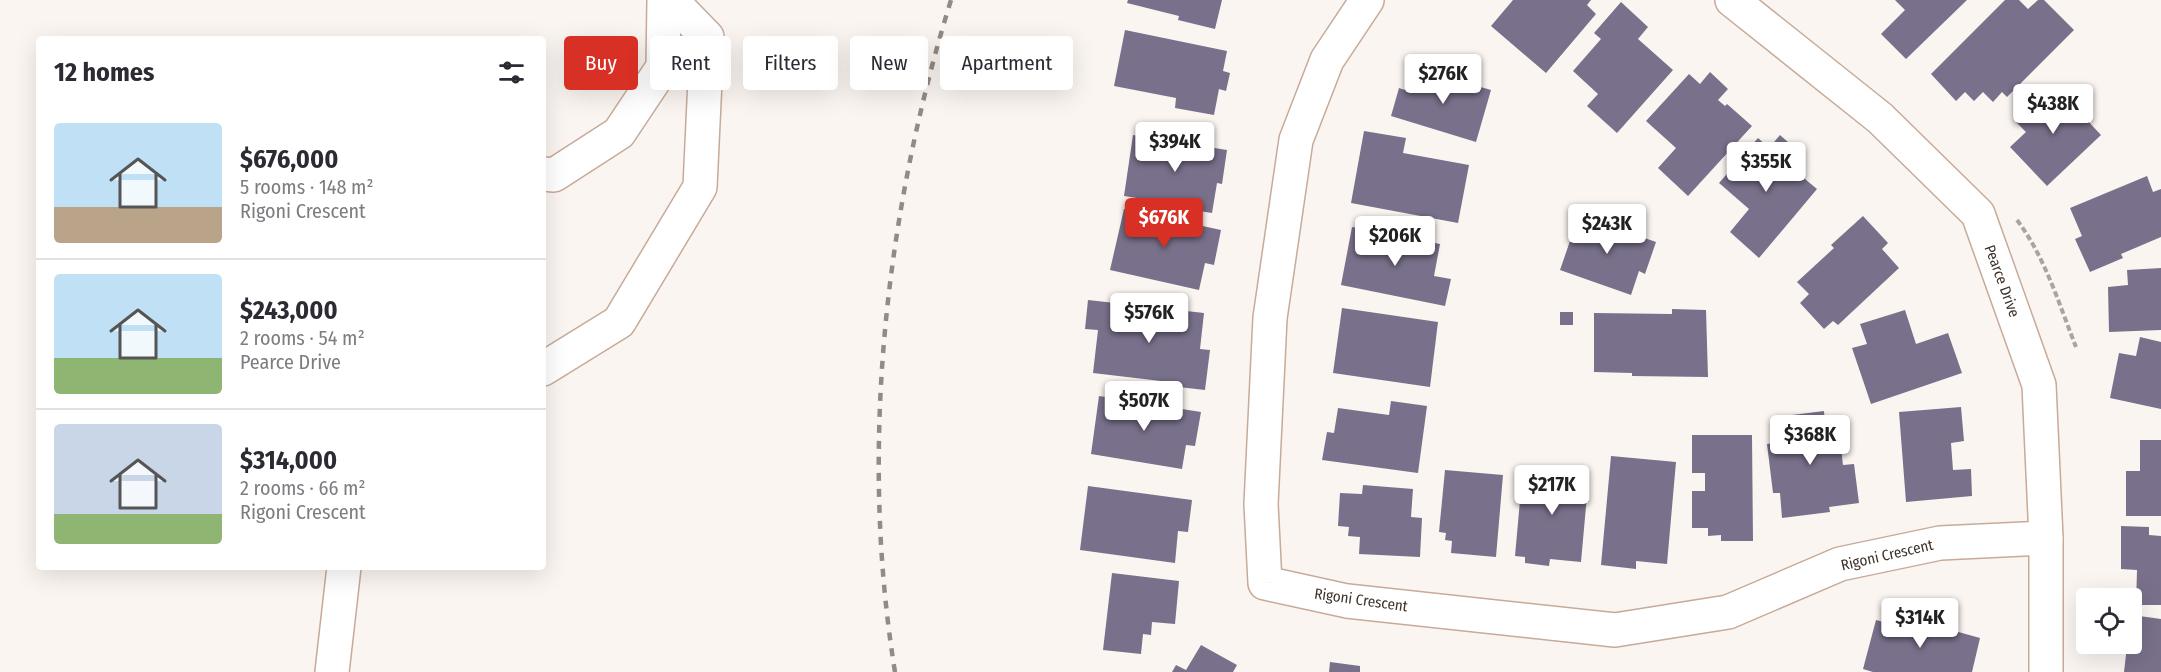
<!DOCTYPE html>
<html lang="en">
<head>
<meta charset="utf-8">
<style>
	body { margin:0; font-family:"Fira Sans Condensed",sans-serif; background:#f2f2f3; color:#2b2b33; height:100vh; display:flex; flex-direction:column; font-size:22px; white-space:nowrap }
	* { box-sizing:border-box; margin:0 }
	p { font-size:20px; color:#7c7c81 }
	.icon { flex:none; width:33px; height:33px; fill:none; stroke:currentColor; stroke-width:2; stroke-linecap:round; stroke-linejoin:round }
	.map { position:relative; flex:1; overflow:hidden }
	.sheet { position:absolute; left:36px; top:36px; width:510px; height:534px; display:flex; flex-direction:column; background:#fff; border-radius:6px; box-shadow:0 6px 24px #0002 }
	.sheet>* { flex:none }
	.banner { position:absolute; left:564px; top:36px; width:570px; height:54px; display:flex; gap:12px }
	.fabs { position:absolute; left:2076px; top:588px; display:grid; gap:12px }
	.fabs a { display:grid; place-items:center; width:66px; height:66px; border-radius:6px; background:#fff; box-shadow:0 6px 24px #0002; font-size:30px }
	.price { position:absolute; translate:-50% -51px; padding:0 14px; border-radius:6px; background:#fff; color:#222; font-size:20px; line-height:39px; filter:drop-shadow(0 2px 3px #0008) }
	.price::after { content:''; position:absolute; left:50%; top:36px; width:18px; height:14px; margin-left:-9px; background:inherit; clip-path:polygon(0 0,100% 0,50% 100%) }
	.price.on { background:#d93025; color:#fff }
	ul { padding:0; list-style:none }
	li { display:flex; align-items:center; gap:18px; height:150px; padding:0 18px }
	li+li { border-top:2px solid #e1e1e2 }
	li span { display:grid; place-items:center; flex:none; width:168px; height:120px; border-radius:6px; color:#555 }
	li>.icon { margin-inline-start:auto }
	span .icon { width:72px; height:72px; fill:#fffc; stroke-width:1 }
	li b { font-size:26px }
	h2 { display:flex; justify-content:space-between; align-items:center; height:72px; padding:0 18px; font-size:26px }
	.chip { padding:0 21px; border-radius:6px; background:#fff; box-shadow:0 6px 24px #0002; font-size:21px; line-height:54px }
	.chip.on { background:#d93025; color:#fff }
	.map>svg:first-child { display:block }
</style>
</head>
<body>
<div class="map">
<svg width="2161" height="672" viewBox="0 0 2161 672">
	<rect width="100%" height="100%" fill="#fbf5f1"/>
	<g fill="#79708b">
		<path d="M1128,0H1222L1215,29L1178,20L1179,16L1127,3Z"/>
		<path d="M1513,0H1591L1587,5L1596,14L1546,73L1491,26Z"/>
		<path d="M1895,0H1967L1906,59L1881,34L1905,10Z"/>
		<path d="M2005,0H2019L2028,9L2038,0H2044L2074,30L2007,97L2002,92L1993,102L1983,92L1974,101L1965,92L1956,101L1931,74Z"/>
		<path d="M1621,2L1648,27L1638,39L1673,70L1617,133L1587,106L1598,94L1573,71L1601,39L1594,33Z"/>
		<path d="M1125,30L1227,51L1223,71L1230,73L1226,91L1219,89L1214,115L1175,108L1176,98L1114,86Z"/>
		<path d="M1415,68L1491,90L1476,142L1391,116L1399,88L1408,91Z"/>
		<path d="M1710,72L1728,89L1718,100L1725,106L1727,104L1752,126L1688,196L1658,168L1676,148L1646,121L1689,74L1700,84Z"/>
		<path d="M2053,84L2101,135L2047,186L2010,147L2026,132L2015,121Z"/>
		<path d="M1364,131L1406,138L1403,153L1469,165L1458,223L1351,203Z"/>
		<path d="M1133,135L1227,150L1222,184L1217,183L1212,213L1168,206L1169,203L1124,196Z"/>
		<path d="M1780,135L1798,151L1787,164L1817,189L1759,258L1730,232L1749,209L1719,183L1758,138L1769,148Z"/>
		<path d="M2147,176L2153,192L2161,189V237L2121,254L2123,258L2090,272L2075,239L2082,236L2070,208Z"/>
		<path d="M1124,209L1221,230L1214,265L1205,263L1199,290L1110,270Z"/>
		<path d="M1579,215L1656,242L1645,274L1639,271L1631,295L1560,270Z"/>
		<path d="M1863,216L1888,243L1882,249L1899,268L1838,325L1833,321L1824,329L1800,303L1809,294L1797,282L1834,248L1831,245Z"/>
		<path d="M1352,227L1440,244L1434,276L1451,279L1445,306L1341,285Z"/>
		<path d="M2161,268V330L2109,332L2108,287L2128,285L2127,270Z"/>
		<path d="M1088,300L1204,313L1200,349L1210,350L1205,390L1161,385V381L1093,373L1098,330L1085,329Z"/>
		<path d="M1342,308L1438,322L1430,387L1333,373Z"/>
		<path d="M1672,309L1706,310L1708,377L1632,376V373L1594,372V313L1672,314Z"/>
		<path d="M1905,310L1916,344L1948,333L1962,373L1871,404L1852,348L1867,344L1860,324Z"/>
		<rect x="1560" y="312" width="13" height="13"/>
		<path d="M2140,337L2161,342V409L2110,398L2119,353L2136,356Z"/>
		<path d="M1099,396L1201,412L1195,446L1186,445L1182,469L1091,454Z"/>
		<path d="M1391,401L1427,406L1418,473L1322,460L1327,432L1334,433L1338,408L1389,415Z"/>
		<path d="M1961,407L1964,441L1951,443L1953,470L1971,469L1972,496L1906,502L1899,412Z"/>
		<path d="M1824,411L1825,424L1838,422L1843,465L1854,464L1859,503L1829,507L1830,512L1782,518L1780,493H1773L1767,444L1780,442L1777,417Z"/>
		<path d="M1692,435H1752L1753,541H1721V535L1708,536V528H1692V491H1705V473H1692Z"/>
		<path d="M2140,440H2161V516H2126V471H2140Z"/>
		<path d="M1611,456L1676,462L1667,564L1636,561V569L1601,565Z"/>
		<path d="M1523,467L1589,473L1581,562L1550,559L1549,566L1525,563V557L1515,556Z"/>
		<path d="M1445,470L1503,475L1496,557L1451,553L1452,541L1445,540L1446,533L1439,532Z"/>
		<path d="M1363,485L1413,489L1411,517L1422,518L1420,557L1359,554L1360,537L1348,536L1349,527L1338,526L1340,493L1362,494Z"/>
		<path d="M1088,486L1192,500L1188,532L1178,531L1175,563L1080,550Z"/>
		<path d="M2121,526L2149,527V535L2161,536V605H2136L2137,570L2121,569Z"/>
		<path d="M1112,573L1179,581L1175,624L1152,622L1151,635L1143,634L1141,654L1103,650Z"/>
		<path d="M2132,615L2161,619V672H2124L2127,646L2122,644H2132Z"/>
		<path d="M1901,616L1980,638L1972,672H1873L1863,669L1876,620L1899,626Z"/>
		<path d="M1201,645L1237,665L1233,672H1172L1176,665L1186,670Z"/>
		<path d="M1330,662L1360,666V672H1329Z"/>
	</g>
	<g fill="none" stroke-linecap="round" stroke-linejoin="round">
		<g stroke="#c7aa98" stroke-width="36">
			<g id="street">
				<path d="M1367,0L1327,60L1296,140L1270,318L1261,504L1265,583L1347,601L1615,630L1728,612L1840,564L1940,543L2046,538"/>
				<path d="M543,174L554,175L619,133L663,67L664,0"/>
				<path d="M543,369L619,322L700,187L707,37L671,0"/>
				<path d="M332,672L344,567"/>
			</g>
		</g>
		<g stroke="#c7aa98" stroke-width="36">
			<path id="secondary" d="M1732,0L1880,118L1978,214L2039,385L2046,538V672"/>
		</g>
		<path stroke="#aca39e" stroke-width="4" stroke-dasharray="6 3" stroke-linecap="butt" d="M2017,220C2045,257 2059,304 2076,347"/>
		<use href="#street" stroke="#fff" stroke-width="33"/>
		<use href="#secondary" stroke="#fff" stroke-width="33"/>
		<path stroke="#938a84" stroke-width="4.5" stroke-dasharray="8 8" stroke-linecap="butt" d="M895,672C859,451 885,213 951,0"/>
	</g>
	<g text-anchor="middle" stroke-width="6" stroke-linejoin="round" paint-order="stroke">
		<g font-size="15" fill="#3d312a" stroke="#fff">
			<text transform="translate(2002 281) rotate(70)" y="5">Pearce Drive</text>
			<text transform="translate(1887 555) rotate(-13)" y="5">Rigoni Crescent</text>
			<text transform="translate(1361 600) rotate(8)" y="5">Rigoni Crescent</text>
		</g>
	</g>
</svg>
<div class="fabs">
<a><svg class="icon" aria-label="locate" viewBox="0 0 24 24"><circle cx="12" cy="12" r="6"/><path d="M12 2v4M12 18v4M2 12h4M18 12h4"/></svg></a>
</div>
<b class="price" style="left:1443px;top:105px">$276K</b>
<b class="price" style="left:2053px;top:135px">$438K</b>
<b class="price" style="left:1175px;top:173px">$394K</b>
<b class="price" style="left:1766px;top:193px">$355K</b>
<b class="price on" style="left:1164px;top:249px">$676K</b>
<b class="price" style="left:1607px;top:255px">$243K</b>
<b class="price" style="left:1395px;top:267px">$206K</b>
<b class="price" style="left:1149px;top:344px">$576K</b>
<b class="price" style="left:1144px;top:432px">$507K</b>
<b class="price" style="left:1810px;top:466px">$368K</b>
<b class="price" style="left:1552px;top:516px">$217K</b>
<b class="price" style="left:1920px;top:649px">$314K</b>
<div class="banner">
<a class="chip on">Buy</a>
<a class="chip">Rent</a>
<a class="chip">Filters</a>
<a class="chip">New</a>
<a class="chip">Apartment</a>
</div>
<section class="sheet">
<h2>12 homes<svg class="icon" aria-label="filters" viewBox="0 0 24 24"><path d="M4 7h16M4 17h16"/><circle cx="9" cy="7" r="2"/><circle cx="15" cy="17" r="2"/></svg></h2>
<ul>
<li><span style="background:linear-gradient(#bfe0f5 70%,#b9a48a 0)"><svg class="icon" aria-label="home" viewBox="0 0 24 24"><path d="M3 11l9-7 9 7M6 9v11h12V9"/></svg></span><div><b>$676,000</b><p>5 rooms · 148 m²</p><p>Rigoni Crescent</p></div></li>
<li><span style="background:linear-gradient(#bfe0f5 70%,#8fb573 0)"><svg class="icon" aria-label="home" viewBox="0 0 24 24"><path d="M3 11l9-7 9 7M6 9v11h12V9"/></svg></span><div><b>$243,000</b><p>2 rooms · 54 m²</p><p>Pearce Drive</p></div></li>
<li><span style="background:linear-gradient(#c9d6e8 75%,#8fb573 0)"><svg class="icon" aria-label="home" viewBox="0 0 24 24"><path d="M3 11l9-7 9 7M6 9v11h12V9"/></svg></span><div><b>$314,000</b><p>2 rooms · 66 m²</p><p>Rigoni Crescent</p></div></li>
</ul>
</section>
</div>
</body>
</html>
